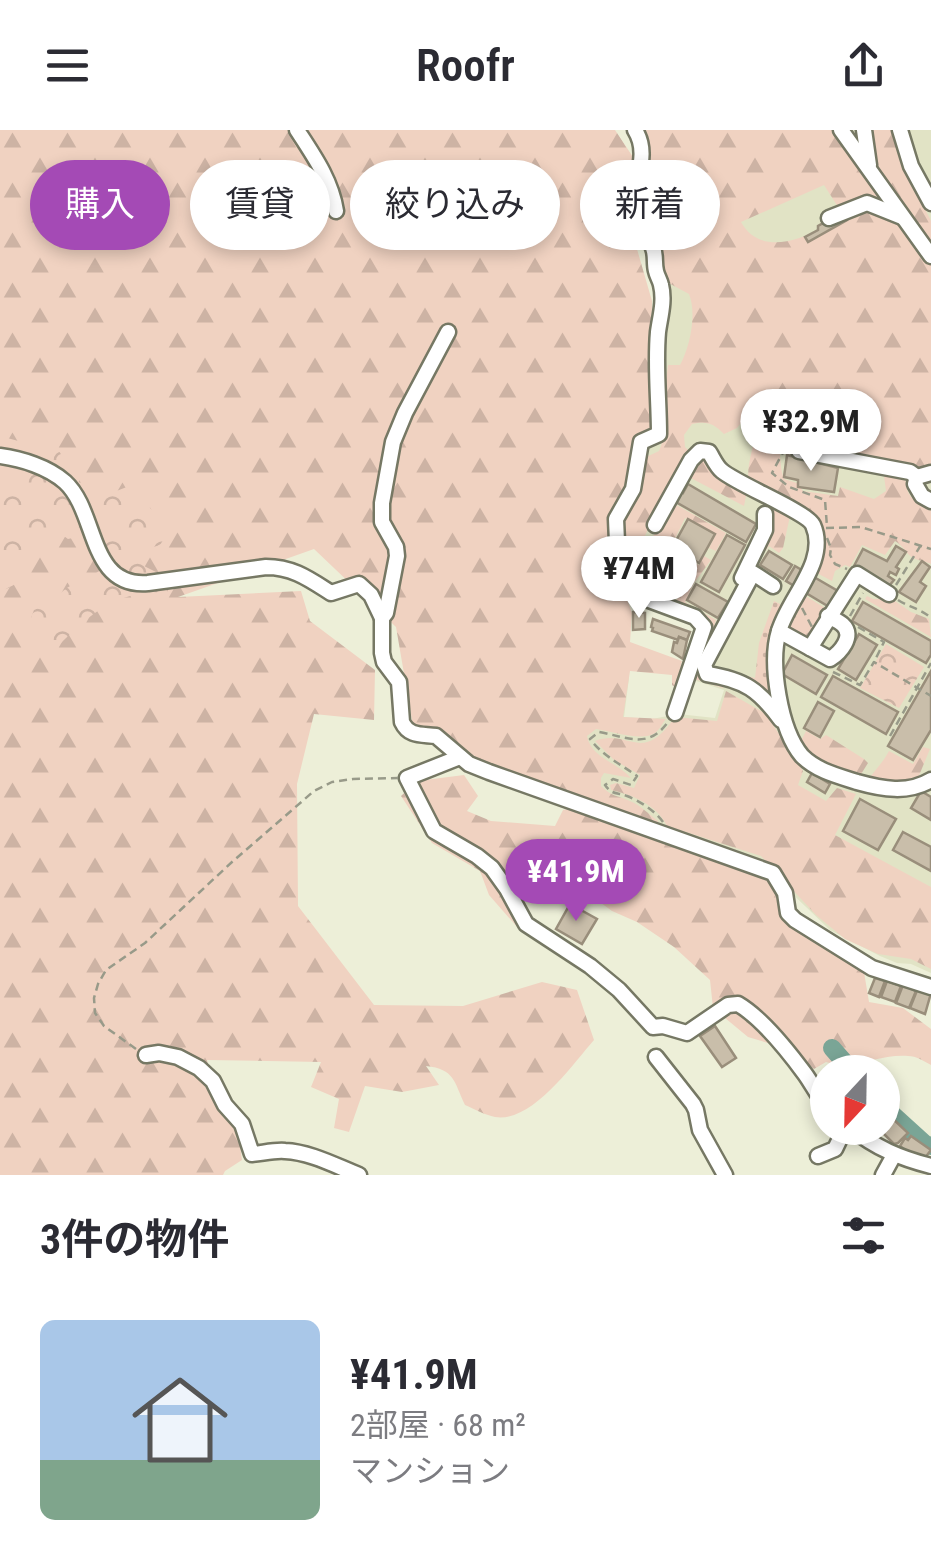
<!DOCTYPE html>
<html lang="ja">
<head>
<meta charset="utf-8">
<style>
	body { margin:0; font-family:"Roboto Condensed","Noto Sans JP",sans-serif; background:#f7f7f7; color:#2b2b33; height:100vh; display:flex; flex-direction:column; font-size:38px; white-space:nowrap }
	* { box-sizing:border-box; margin:0 }
	p { font-size:32px; color:#7c7c81 }
	.icon { flex:none; width:55px; height:55px; fill:none; stroke:currentColor; stroke-width:2; stroke-linecap:round; stroke-linejoin:round }
	.map { position:relative; height:1045px; overflow:hidden }
	.drawer { display:flex; flex-direction:column; background:#fff; flex:1 }
	.drawer>* { flex:none }
	.banner { position:absolute; left:30px; top:30px; width:872px; height:90px; display:flex; gap:20px }
	.needle { width:65px; rotate:202deg }
	.buttons { position:absolute; left:810px; top:925px; display:grid; gap:20px }
	.buttons a { display:grid; place-items:center; width:90px; height:90px; border-radius:50%; background:#fff; box-shadow:0 5px 15px #0003; font-size:50px }
	.price { position:absolute; translate:-50% -85px; padding:0 22px; border-radius:35px; background:#fff; color:#222; font-size:32px; line-height:65px; filter:drop-shadow(0 2px 5px #0008) }
	.price::after { content:''; position:absolute; left:50%; top:60px; width:30px; height:22px; margin-left:-15px; background:inherit; clip-path:polygon(0 0,100% 0,50% 100%) }
	.price.active { background:#a44ab5; color:#fff }
	ul { padding:0; list-style:none }
	li { display:flex; align-items:center; gap:30px; height:250px; padding:0 40px }
	li span { display:grid; place-items:center; flex:none; width:280px; height:200px; border-radius:15px; color:#555 }
	li>.icon { margin-inline-start:auto }
	span .icon { width:120px; height:120px; fill:#fffc; stroke-width:1 }
	li b { font-size:42px }
	h2 { display:flex; justify-content:space-between; align-items:center; height:120px; padding:0 40px; font-size:42px }
	.chip { padding:0 35px; border-radius:45px; background:#fff; box-shadow:0 5px 15px #0003; font-size:35px; line-height:90px }
	.chip.active { background:#a44ab5; color:#fff }
	header { display:flex; justify-content:space-between; align-items:center; height:130px; padding:0 40px; background:#fff; font-size:45px; font-weight:600 }
	.map>svg:first-child { display:block }
</style>
</head>
<body>
<header><svg class="icon" aria-label="menu" viewBox="0 0 24 24"><path d="M4 6h16M4 12h16M4 18h16"/></svg>Roofr<svg class="icon" aria-label="share" viewBox="0 0 24 24"><path d="M12 15V3M7 8l5-5 5 5M5 13v7h14v-7"/></svg></header>
<div class="map">
<svg width="931" height="1045" viewBox="0 0 931 1045">
	<defs>
		<pattern id="grass-dots" width="8" height="8" patternUnits="userSpaceOnUse" patternTransform="scale(2.5)"><rect width="8" height="8" fill="#f0d2c1"/><path d="M2 2h.1M6 6h.1" fill="none" stroke="#cdb3a4" stroke-width="1.8" stroke-linecap="round"/></pattern>
		<pattern id="forest-firs" width="22" height="20" patternUnits="userSpaceOnUse" patternTransform="scale(2.5)"><rect width="22" height="20" fill="#f0d2c1"/><path d="M5 1l3.5 6h-7zM16 11l3.5 6h-7z" fill="#cdb3a4"/></pattern>
		<pattern id="park-crowns" width="20" height="18" patternUnits="userSpaceOnUse" patternTransform="scale(2.5)"><rect width="20" height="18" fill="#f0d2c1"/><path d="M2 6a3 3 0 1 1 6 0M12 15a3 3 0 1 1 6 0" fill="none" stroke="#cdb3a4"/></pattern>
	</defs>
	<rect width="100%" height="100%" fill="#edefd8"/>
	<path fill="#e1e3c5" d="M638,0H931V843L911,834L897,833L880,826L830,800L757,730L714,713L618,682L572,662L585,539L629,548L624,587L652,589L678,584L715,588L724,560L690,549L709,499L641,456L619,400L660,203Z"/>
	<path fill="url(#grass-dots)" d="M774,471L782,475C766,519 765,536 778,580L715,543L712,537L755,548L759,513Z"/>
	<g fill="url(#forest-firs)">
		<path d="M0,0H615L633,27L624,74L652,171L651,241L655,302L634,314L626,365L610,389L612,428L632,483L630,512L682,531L676,558L672,555V545L630,541L623,587L666,589C662,594 660,599 655,603C642,612 611,601 596,599L587,606C591,628 617,632 631,648L604,643L601,648V656C613,667 616,665 630,671C640,675 649,684 658,691L659,698L568,661L478,634L413,596L396,497L314,419L178,467L301,461L310,491L375,540L374,590L314,584L297,654L298,776L374,875L463,876L542,852L577,860L594,910C572,935 532,993 495,987C485,985 474,979 465,975C454,952 455,939 426,936L439,955L402,962L365,956L349,1002L334,998L339,969L311,957L321,932L207,930L217,972L238,1001L242,1030L225,1041L223,1045H0Z"/>
		<path d="M638,0H836L892,77L874,73L840,80L824,55L741,92C767,138 831,94 862,76L901,90L931,131V340L917,344L808,317L791,314L779,318C781,328 780,340 784,349L797,353L803,361L838,366L840,357L874,369L886,361L884,346L887,344L905,345C907,370 911,367 931,379V434C925,431 919,431 913,428C906,424 905,417 895,411L885,425L862,415L850,437L845,435L835,441L832,451L813,441L814,392L749,354C745,335 756,314 756,294L746,287L737,298L724,304C713,293 707,291 692,294L684,305L685,317L691,323L704,324L747,361L744,376L687,346L656,383L635,426L637,441L648,458L676,471L692,437L665,422L658,423L651,410L673,373L726,403L716,421L709,418L716,404L685,388L670,419L699,435L704,426L711,430L694,453L685,472L716,490L703,534L724,551L723,558L691,548L709,499L647,462L622,414L623,395L641,359L644,328L659,321L662,313L663,276L668,235H680C690,217 697,184 689,164L663,150L639,92Z"/>
		<path d="M869,0H894L905,39L931,91V119L875,41Z"/>
		<path d="M778,377L802,391L790,386L783,418L779,423L769,416L756,434L773,446L770,451L759,445L727,483L769,383Z"/>
		<path d="M867,466L873,469H892L911,482L929,489L931,507L865,469Z"/>
		<path d="M726,561L766,584L803,641L798,655L826,671L837,658L856,664L835,705L931,757V839L911,829L878,824L845,809L816,785L761,726L667,696C657,675 633,665 611,660L610,655L616,653L634,658L640,645L614,630L595,611C630,598 641,636 675,587L717,591Z"/>
		<path d="M806,601L820,609L826,605L864,629L868,633L858,649C835,641 810,635 801,611Z"/>
		<path d="M923,617L930,619L918,648L896,654L866,653C874,641 882,634 889,621L913,634Z"/>
		<path d="M464,645L478,666L467,681L491,691L555,696L563,680L580,676L612,695L759,742L807,793L866,833L864,842L869,872L903,878L931,899V935C924,931 916,926 908,926C880,924 852,940 826,932L814,939L804,931H789L771,914L748,907L713,878L710,850L674,817L637,792L612,781L579,757L529,744L518,798L489,765L480,741L432,713L401,666L417,651Z"/>
	</g>
	<g fill="url(#park-crowns)">
		<path d="M0,306L33,315L56,317L93,370L132,355L142,370L160,388L167,404L160,415L140,421L144,436L172,450L166,465C157,461 152,462 143,463C104,470 83,491 56,518L33,509L28,496L34,480C50,473 51,471 63,461C74,452 89,448 101,440L85,405L68,409L54,399L29,407C17,440 42,443 0,462Z"/>
		<path d="M799,462L830,481L810,514L783,500Z"/>
		<path d="M886,514L924,537L899,578L860,558Z"/>
	</g>
	<g fill="none" stroke-linecap="round" stroke-linejoin="round">
		<g stroke="#7aa596" stroke-width="18">
			<path d="M832,918L853,942"/>
			<path d="M882,975L925,1014L931,1016"/>
		</g>
	</g>
	<g fill="#c9beaa" stroke="#998e7b" stroke-width="2.5">
		<path d="M846,80L847,90L808,112L805,107L818,100V96Z"/>
		<path d="M787,325L838,338L834,362L798,357V350L784,347Z"/>
		<path d="M688,354L756,394L746,412L674,371L680,361L683,363Z"/>
		<path d="M688,389L715,404L699,433L672,418Z"/>
		<path d="M727,405L745,415L719,462L701,452Z"/>
		<path d="M896,416L906,422L896,437L899,439L896,445L890,442L888,446L894,450L889,456L854,436L863,419L887,431Z"/>
		<path d="M769,421L792,435L783,449L760,435Z"/>
		<path d="M922,431L930,437L920,452L926,456L916,472L899,462Z"/>
		<path d="M795,436L850,468L841,484L786,451Z"/>
		<path d="M696,454L728,472L718,488L687,470Z"/>
		<path d="M863,472L931,511V525L926,533L852,491Z"/>
		<path d="M633,482L645,483V499L633,500Z"/>
		<path d="M653,489L690,502L687,510L679,507L678,510L652,501L653,498L651,497Z"/>
		<path d="M859,504L877,515L856,550L838,539Z"/>
		<path d="M679,507L687,510L683,529L672,522L674,512L677,513Z"/>
		<path d="M792,525L827,545L816,564L782,544Z"/>
		<path d="M931,541V600L913,630L888,616Z"/>
		<path d="M833,546L898,582L886,604L821,567Z"/>
		<path d="M818,572L834,581L820,607L804,598Z"/>
		<path d="M812,643L830,654L825,663L807,652Z"/>
		<path d="M921,661L931,667V690L911,678Z"/>
		<path d="M860,669L896,689L878,720L843,701Z"/>
		<path d="M903,702L931,717V741L893,720Z"/>
		<path d="M570,774L597,789L582,814L556,799Z"/>
		<path d="M875,848L885,851L879,867L869,863Z"/>
		<path d="M887,851L901,856L895,872L881,867Z"/>
		<path d="M903,855L916,861L909,878L896,873Z"/>
		<path d="M918,858L931,863L925,884L910,878Z"/>
		<path d="M715,896L736,928L722,937L700,906Z"/>
		<path d="M889,985L908,1003L898,1013L894,1014L880,1000L882,991Z"/>
		<path d="M911,1006L931,1020L924,1029L913,1026L900,1016L905,1008L908,1010Z"/>
	</g>
	<g fill="none" stroke-linecap="round" stroke-linejoin="round">
		<g stroke="#767864" stroke-width="19">
			<g id="minor">
				<path d="M297,0C314,26 331,50 336,81"/>
				<path d="M635,0C652,27 630,55 635,84C637,97 649,105 653,118C656,125 654,133 656,141C657,146 660,150 661,155C665,171 660,187 658,202C655,236 659,271 659,304L641,312L633,359L616,389L617,412L630,435L640,460L649,470L695,487L704,497L675,583"/>
				<path d="M841,0L931,126"/>
				<path d="M864,0L869,35"/>
				<path d="M900,0L911,36L931,73"/>
				<path d="M829,88L867,73L902,87"/>
				<path d="M448,202L405,283L393,312L382,373V392L396,417L397,426L386,483L382,488V523L384,532L399,552L402,592C409,607 422,604 436,606L469,634L489,642L773,743L785,763L788,783L795,790L872,838L931,857"/>
				<path d="M799,321L910,342L917,347"/>
				<path d="M0,326C22,329 48,337 65,352C98,382 88,458 148,453L266,437C293,437 309,449 331,463L359,454L371,465L382,488"/>
				<path d="M931,343L917,347L915,354L922,366L931,371"/>
				<path d="M655,395L691,330L700,321L709,322C713,328 716,336 722,341C739,355 807,382 813,395C829,431 789,467 779,501C769,533 780,600 802,626C817,641 838,646 857,652C882,659 908,664 931,650"/>
				<path d="M742,448L765,400V384"/>
				<path d="M773,456L753,443L704,535L707,544C745,550 759,560 781,590"/>
				<path d="M779,501L810,518L857,444L889,464"/>
				<path d="M810,518L830,529C840,523 855,506 843,495C839,491 833,489 828,486"/>
				<path d="M460,627L407,648L434,701L477,726L492,738L507,759L526,794L590,836L619,860L653,897L663,896L687,903L728,875L738,874C762,888 788,921 805,944C813,955 818,967 828,977"/>
				<path d="M146,925L159,923L178,927L199,938L213,951L225,975L242,994L252,1024C263,1023 275,1020 285,1021C310,1022 336,1036 359,1045"/>
				<path d="M656,927L693,974L696,980L700,1000L725,1045"/>
				<path d="M851,998C876,1018 900,1028 931,1036"/>
				<path d="M818,1026L835,1019L845,998"/>
				<path d="M883,1045L894,1025"/>
			</g>
		</g>
		<g stroke="#989a89" stroke-width="2.5" stroke-dasharray="8 5" stroke-linecap="butt">
			<path d="M788,320L782,324L772,343L789,357L825,370L827,397"/>
			<path d="M826,398L861,397L931,419"/>
			<path d="M827,408L831,418L830,425L835,434L847,439"/>
			<path d="M896,455L921,415"/>
			<path d="M898,470C909,477 921,479 931,488"/>
			<path d="M802,478L812,497"/>
			<path d="M850,486L863,463"/>
			<path d="M858,497L884,512L874,532"/>
			<path d="M833,542L860,555L874,532L931,566"/>
			<path d="M890,606L931,533"/>
			<path d="M663,692C655,681 640,671 627,666C616,662 612,665 605,655L613,649L631,655L637,646C619,633 603,626 590,609L599,602C627,607 648,620 668,592"/>
			<path d="M136,919L104,896L95,883L94,868L98,854L106,840L145,813L232,732L314,661L332,652L353,649L398,648"/>
		</g>
		<use href="#minor" stroke="#fff" stroke-width="14"/>
	</g>
</svg>
<div class="buttons">
<a><svg class="needle" viewBox="-14 -14 28 28"><path d="M0-13l5 13h-10z" fill="#e53935"/><path d="M0 13l5-13h-10z" fill="#7c7c81"/></svg></a>
</div>
<b class="price" style="left:811px;top:344px">¥32.9M</b>
<b class="price" style="left:639px;top:491px">¥74M</b>
<b class="price active" style="left:576px;top:794px">¥41.9M</b>
<div class="banner">
<a class="chip active">購入</a>
<a class="chip">賃貸</a>
<a class="chip">絞り込み</a>
<a class="chip">新着</a>
</div>
</div>
<section class="drawer">
<h2>3件の物件<svg class="icon" aria-label="filters" viewBox="0 0 24 24"><path d="M4 7h16M4 17h16"/><circle cx="9" cy="7" r="2"/><circle cx="15" cy="17" r="2"/></svg></h2>
<ul>
<li><span style="background:linear-gradient(#a9c7e8 70%,#7fa58c 0)"><svg class="icon" aria-label="home" viewBox="0 0 24 24"><path d="M3 11l9-7 9 7M6 9v11h12V9"/></svg></span><div><b>¥41.9M</b><p>2部屋 · 68 m²</p><p>マンション</p></div></li>
</ul>
</section>
</body>
</html>
